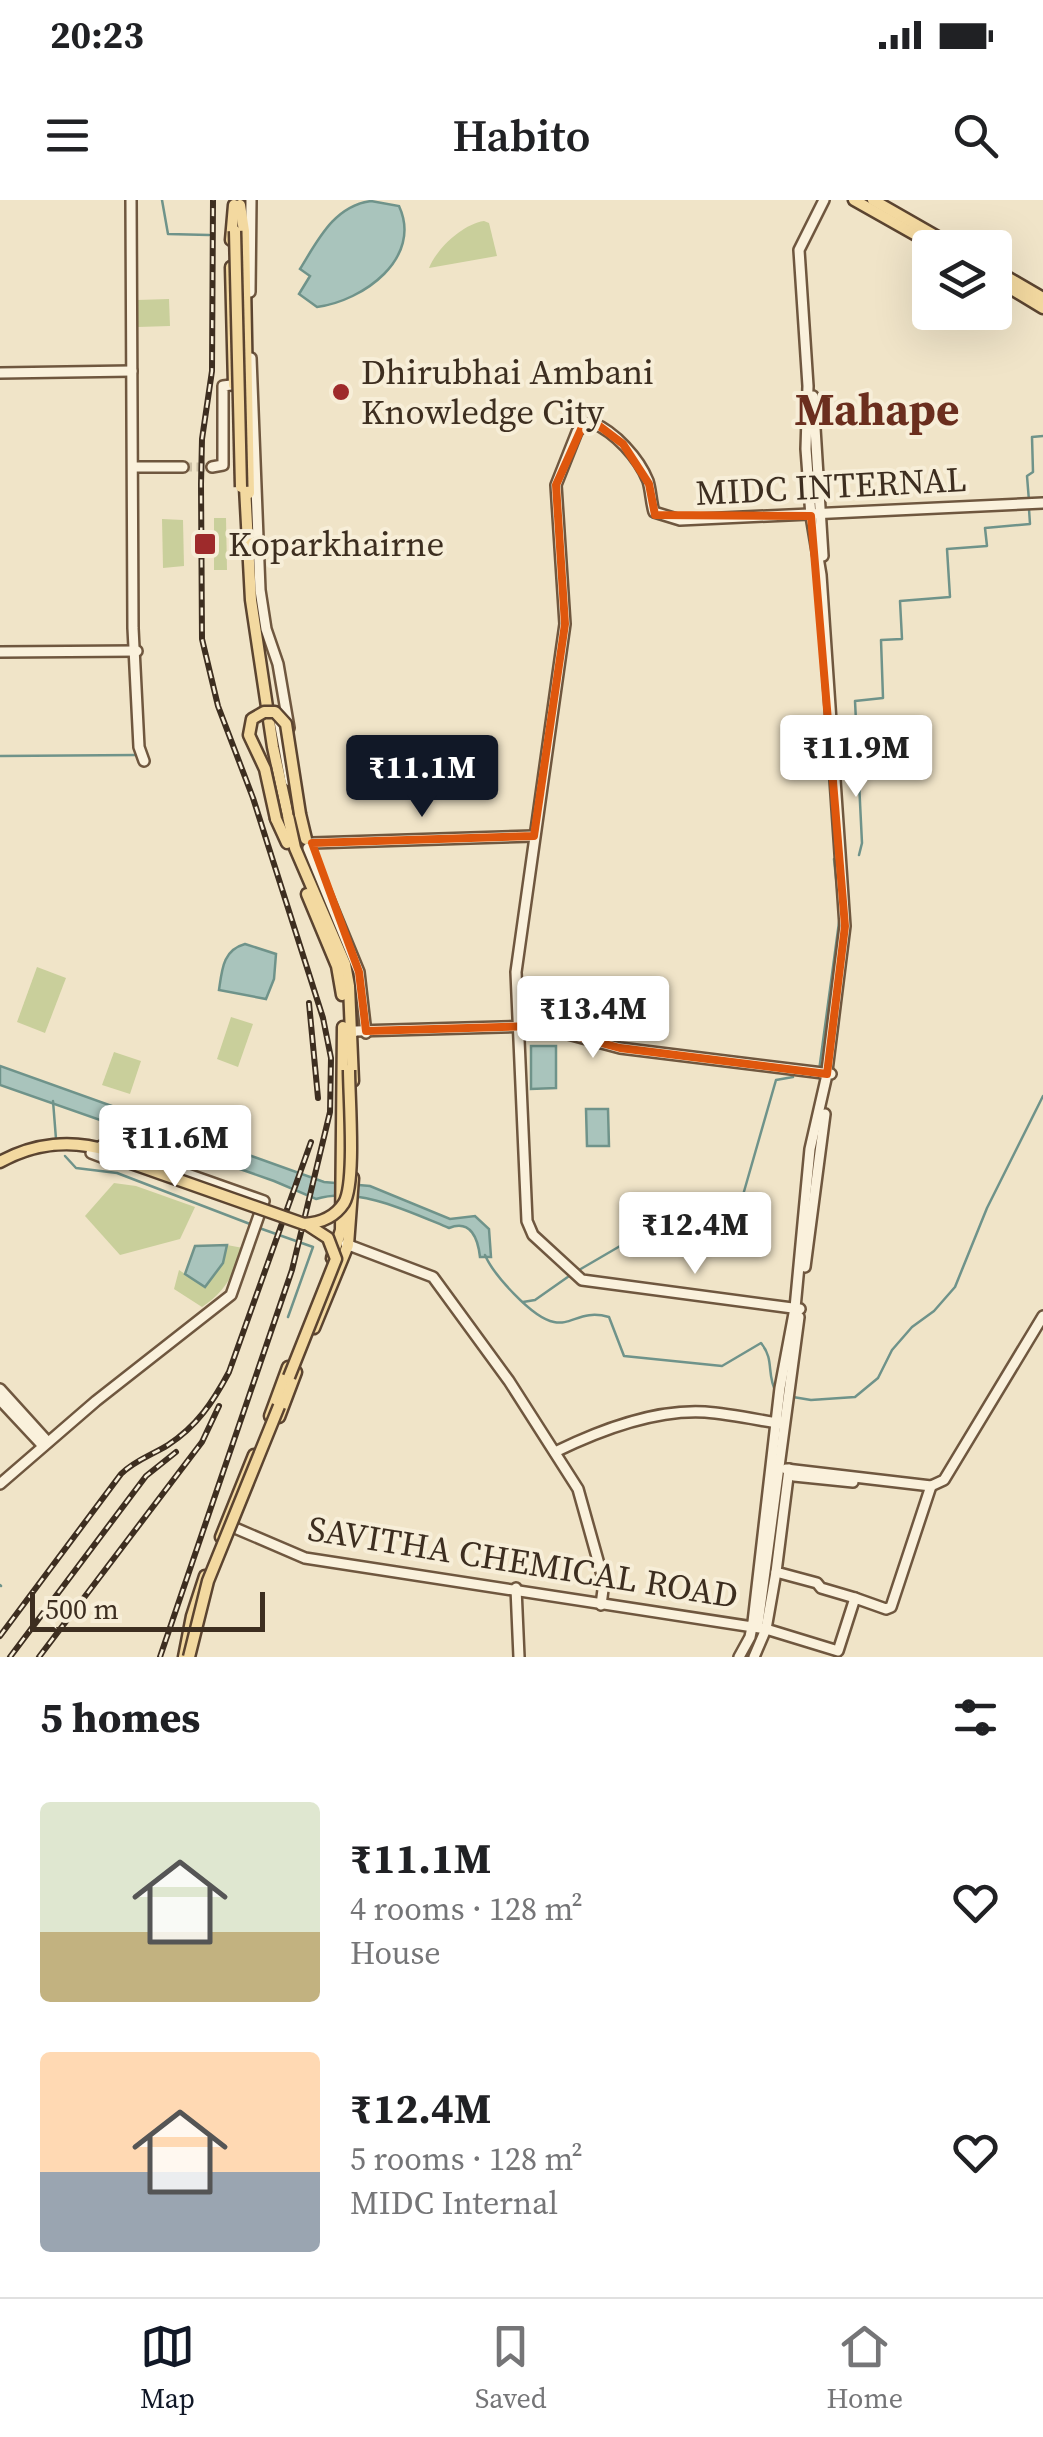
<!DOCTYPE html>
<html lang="en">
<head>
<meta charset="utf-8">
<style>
	body { margin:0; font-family:"Source Serif 4",serif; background:#f2f2f2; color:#202124; height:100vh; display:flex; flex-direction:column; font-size:38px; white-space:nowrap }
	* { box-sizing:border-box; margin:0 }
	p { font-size:32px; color:#757577 }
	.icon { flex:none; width:55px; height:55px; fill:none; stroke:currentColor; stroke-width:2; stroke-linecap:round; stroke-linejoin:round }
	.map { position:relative; height:1457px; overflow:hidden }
	.side { display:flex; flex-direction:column; background:#fff; flex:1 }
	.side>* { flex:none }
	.tools { position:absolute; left:912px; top:30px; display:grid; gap:20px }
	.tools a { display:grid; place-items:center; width:100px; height:100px; border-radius:10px; background:#fff; box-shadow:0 10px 40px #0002; font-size:50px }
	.scale { position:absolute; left:30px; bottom:25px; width:235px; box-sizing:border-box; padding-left:10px; border:5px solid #3d2e20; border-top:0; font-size:28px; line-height:35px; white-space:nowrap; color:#3d2e20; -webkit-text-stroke:8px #f7eed8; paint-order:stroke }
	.price { position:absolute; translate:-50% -85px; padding:0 22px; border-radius:10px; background:#fff; color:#222; font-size:32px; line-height:65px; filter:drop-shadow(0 2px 5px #0008) }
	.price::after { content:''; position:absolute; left:50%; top:60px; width:30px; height:22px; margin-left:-15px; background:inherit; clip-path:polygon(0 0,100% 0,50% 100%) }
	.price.current { background:#111827; color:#fff }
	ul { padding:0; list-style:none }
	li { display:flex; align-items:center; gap:30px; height:250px; padding:0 40px }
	li span { display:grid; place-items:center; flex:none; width:280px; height:200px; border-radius:10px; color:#555 }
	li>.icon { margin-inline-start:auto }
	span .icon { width:120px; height:120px; fill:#fffc; stroke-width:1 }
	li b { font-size:42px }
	h2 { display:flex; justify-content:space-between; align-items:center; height:120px; padding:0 40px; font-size:42px }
	.status { display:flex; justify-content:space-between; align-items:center; height:70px; padding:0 50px; background:#fff; direction:ltr }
	.status svg { height:28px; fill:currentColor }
	header { display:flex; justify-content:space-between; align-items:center; height:130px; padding:0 40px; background:#fff; font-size:45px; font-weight:600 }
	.tab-bar { display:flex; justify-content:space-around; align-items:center; height:140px; border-top:2px solid #e0e0e0; background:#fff; font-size:28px; color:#757577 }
	.tab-bar a { display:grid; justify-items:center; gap:5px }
	.tab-bar .current { color:#111827 }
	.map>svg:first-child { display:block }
</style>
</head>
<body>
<div class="status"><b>20:23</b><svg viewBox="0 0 49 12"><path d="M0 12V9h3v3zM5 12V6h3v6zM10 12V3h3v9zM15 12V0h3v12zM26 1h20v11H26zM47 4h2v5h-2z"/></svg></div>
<header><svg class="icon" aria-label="menu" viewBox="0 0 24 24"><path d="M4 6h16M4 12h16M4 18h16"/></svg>Habito<svg class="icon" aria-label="search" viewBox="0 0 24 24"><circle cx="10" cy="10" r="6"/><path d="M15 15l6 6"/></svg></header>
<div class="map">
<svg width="1043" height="1457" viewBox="0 0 1043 1457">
	<rect width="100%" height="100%" fill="#f0e4c8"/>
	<g fill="#c9cf9b">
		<path d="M484,21L489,23L497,56L429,68C437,48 463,24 484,21Z"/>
		<path d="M169,99L170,126L138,127L137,100Z"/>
		<path d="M214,318H226L227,370H214Z"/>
		<path d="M162,319L183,320L184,366L163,368Z"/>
		<path d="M37,767L66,778L45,833L17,822Z"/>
		<path d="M231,817L253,824L238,867L217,859Z"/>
		<path d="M114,852L141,861L130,894L102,885Z"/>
		<path d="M114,983L136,986L195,1007L180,1039L120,1055L85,1016Z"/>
		<path d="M227,1045L243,1048C234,1074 225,1092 202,1107L174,1089L179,1070L205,1087L223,1063Z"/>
	</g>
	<g fill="#a9c4bc" stroke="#6f938a" stroke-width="2.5">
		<path d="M371,1L399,6C423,58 363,101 317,107L299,94L310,76L300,69C318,40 334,6 371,1Z"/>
		<path d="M245,744L276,754L274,779L266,799L219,790C222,769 223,750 245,744Z"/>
		<path d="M531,846H556V888L531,889Z"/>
		<path d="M0,866L324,982L370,986L450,1019L475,1016L489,1029L491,1057H480C478,1039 471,1019 449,1028C410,1012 358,986 316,999L274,981L0,885Z"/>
		<path d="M586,909H608L609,946H587Z"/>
		<path d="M227,1045L223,1063L205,1087L185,1074L195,1046Z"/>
	</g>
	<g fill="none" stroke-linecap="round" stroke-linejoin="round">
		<g stroke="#6f938a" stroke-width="2.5">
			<path d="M162,0L168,34L209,35"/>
			<path d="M1029,301L1027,276L1033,272L1032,237L1043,236"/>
			<path d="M0,556L137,555"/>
			<path d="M859,655L862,643L855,501L883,498L881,440L902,439L900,401L950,397L947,349L987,346L985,328L1030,324L1029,309"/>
			<path d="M819,871L840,715L834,659"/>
			<path d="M53,901L56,939"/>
			<path d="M65,956L76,968L117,973L250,1024"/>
			<path d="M262,1029L313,1047L288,1117"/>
			<path d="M485,1055C493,1074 532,1118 554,1122C572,1126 581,1109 609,1117L624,1156L722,1166L761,1143C775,1160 766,1174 776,1192"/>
			<path d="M579,1070L663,1021L677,998L741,1002L776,880L793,877"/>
			<path d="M523,1102L535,1100L572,1074"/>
			<path d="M793,1197L811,1200L855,1197L878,1178L892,1150L912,1127L934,1111L955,1087L987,1008L1043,896"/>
			<path d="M0,1385L1,1386"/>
		</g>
		<path stroke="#ccc0a6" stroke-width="9" stroke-dasharray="9 4.5" stroke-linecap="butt" d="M183,267H212"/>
		<g stroke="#6f573f" stroke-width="14">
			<g id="secondary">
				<path d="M131,0L133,428L139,547L144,561"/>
				<path d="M250,92L251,0"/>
				<path d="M251,158L260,390L266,429L278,464L289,528"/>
				<path d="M0,173L132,171"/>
				<path d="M813,196L823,356"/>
				<path d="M133,267H183"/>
				<path d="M212,267L223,265V186L239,184"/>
				<path d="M0,452L137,451"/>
				<path d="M284,514L279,521L290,581"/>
				<path d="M312,643L534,636"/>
				<path d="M308,648L359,772L366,833"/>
				<path d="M350,834L356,831L538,826L620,848L831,874"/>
				<path d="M91,953L112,961"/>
				<path d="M346,1044L433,1077L509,1181L578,1289L604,1382L601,1405"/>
				<path d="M805,1067L825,914"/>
				<path d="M800,1109L582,1080L533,1035L527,1021L516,772L565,424L556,285L577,232L583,225L593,223C615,232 639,258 648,281C651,291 651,302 654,312L680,320L1043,303"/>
				<path d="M0,1189L48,1242"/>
				<path d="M0,1200L43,1246"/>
				<path d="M555,1252C600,1230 654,1209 705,1212C731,1214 758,1220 783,1224"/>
				<path d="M786,1269L931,1286L944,1280L1043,1116"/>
				<path d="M794,1276L853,1282"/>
				<path d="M0,1284L96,1201L231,1095L264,1001L111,947L101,946"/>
				<path d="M228,1325L305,1358L766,1429L838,1451L855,1398L821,1388L817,1383L776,1372L789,1269"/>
				<path d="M516,1388L519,1457"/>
				<path d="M855,1398L886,1409L891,1407L931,1286"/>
				<path d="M758,1424L799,1117"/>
				<path d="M739,1457L750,1437L753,1422L780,1188L795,1108L810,949L826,879L845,726L821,375L811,316L806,249L808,186L799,50L824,0"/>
				<path d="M754,1457L766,1429L776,1372"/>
			</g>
		</g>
		<g stroke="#5b4430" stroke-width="15">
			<g id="primary">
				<path d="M854,0L939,48"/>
				<path d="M873,0L957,48"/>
				<path d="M240,5L244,31L249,293"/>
				<path d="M231,40L234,5"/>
				<path d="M231,67L234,185"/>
				<path d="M995,70L1043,98"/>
				<path d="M995,79L1043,108"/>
				<path d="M245,287L251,400L273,547L295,648L345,764L349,786L353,881"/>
				<path d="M300,614L306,639"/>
				<path d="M276,619L287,643"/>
				<path d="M307,694L337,766L342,795"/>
				<path d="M0,962C34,943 72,939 109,951"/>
				<path d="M332,1058L341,1030L343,827"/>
				<path d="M314,1128L348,1045L353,978"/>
				<path d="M270,1216L288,1167"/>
				<path d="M279,1217L296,1172"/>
				<path d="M221,1337L254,1255"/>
				<path d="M184,1457L192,1416L205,1376"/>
			</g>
		</g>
		<use href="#secondary" stroke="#faf1dc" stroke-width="9"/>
		<use href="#primary" stroke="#f3d9a0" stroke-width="10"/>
		<g stroke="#3d2e20" stroke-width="6">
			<g id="rail">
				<path d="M309,803L318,898"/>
				<path d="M0,1436L121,1274C135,1260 152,1255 168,1245C197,1226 213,1202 229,1172L311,942"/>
				<path d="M10,1457L146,1276L176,1252"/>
				<path d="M39,1457L202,1242L219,1206"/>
				<path d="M160,1457L292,1070L330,912L331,858L323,818L253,598L218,506L202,439L201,284L202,239L212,171L213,0"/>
			</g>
		</g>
		<use href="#rail" stroke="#f7eed8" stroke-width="2.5" stroke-dasharray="8" stroke-linecap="butt"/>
		<g stroke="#5b4430" stroke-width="15" stroke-linecap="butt">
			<g id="primary-bridge">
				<path d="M235,31L241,287"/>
				<path d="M276,619L265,569L249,535L252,519L264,512H275L286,524L300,614"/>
				<path d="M108,955L304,1024C320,1023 335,1017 344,1003C356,983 349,897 349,870"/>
				<path d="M289,1177L336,1059L328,1038L308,1025"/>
				<path d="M189,1457L208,1381L279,1206"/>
			</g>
		</g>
		<use href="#primary-bridge" stroke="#f3d9a0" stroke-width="10"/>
	</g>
	<path fill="none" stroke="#df570d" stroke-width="8" stroke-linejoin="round" d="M583,225H598L623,244L649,284L655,315L811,316L845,726L827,874L620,848L538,826L366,831L359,772L312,643L534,636L565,424L556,285Z"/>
	<g fill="#9e2a2b" stroke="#f7eed8" stroke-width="4">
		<circle cx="341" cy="192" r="10"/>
		<rect x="193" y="332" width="24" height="24" rx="5"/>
	</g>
	<g text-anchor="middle" stroke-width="8" stroke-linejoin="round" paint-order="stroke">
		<g font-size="35" fill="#3d2e20" stroke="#f7eed8" text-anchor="start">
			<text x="361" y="184">Dhirubhai Ambani<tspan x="361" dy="40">Knowledge City</tspan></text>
			<text x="228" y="356">Koparkhairne</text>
		</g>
		<g font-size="35" fill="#3d2e20" stroke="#f7eed8">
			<text transform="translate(831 286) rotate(-3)" y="12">MIDC INTERNAL</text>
			<text transform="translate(523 1362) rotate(9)" y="12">SAVITHA CHEMICAL ROAD</text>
		</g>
		<g font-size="45" font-weight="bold" fill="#6b2e1e" stroke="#f7eed8">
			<text x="877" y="225">Mahape</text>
		</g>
	</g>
</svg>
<div class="tools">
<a><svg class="icon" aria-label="layers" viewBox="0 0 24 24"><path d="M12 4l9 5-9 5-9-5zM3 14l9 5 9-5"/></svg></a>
</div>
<div class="scale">500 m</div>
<b class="price" style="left:856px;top:600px">₹11.9M</b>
<b class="price current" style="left:422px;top:620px">₹11.1M</b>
<b class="price" style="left:593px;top:861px">₹13.4M</b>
<b class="price" style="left:175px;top:990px">₹11.6M</b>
<b class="price" style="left:695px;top:1077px">₹12.4M</b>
</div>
<section class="side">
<h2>5 homes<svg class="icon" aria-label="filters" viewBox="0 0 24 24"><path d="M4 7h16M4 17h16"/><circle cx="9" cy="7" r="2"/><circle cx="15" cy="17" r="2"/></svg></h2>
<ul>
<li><span style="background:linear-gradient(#dfe7d0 65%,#c2b280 0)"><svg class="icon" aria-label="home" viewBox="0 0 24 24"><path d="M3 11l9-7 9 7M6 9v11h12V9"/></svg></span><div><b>₹11.1M</b><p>4 rooms · 128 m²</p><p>House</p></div><svg class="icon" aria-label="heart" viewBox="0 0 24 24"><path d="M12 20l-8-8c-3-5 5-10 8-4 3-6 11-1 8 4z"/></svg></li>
<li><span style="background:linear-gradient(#ffd9b3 60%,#9aa5b1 0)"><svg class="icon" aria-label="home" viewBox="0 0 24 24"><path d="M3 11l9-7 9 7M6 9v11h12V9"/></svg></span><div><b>₹12.4M</b><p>5 rooms · 128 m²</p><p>MIDC Internal</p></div><svg class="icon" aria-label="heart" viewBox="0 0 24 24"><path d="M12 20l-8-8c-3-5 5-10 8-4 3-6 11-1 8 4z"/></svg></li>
</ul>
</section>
<nav class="tab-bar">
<a class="current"><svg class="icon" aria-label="map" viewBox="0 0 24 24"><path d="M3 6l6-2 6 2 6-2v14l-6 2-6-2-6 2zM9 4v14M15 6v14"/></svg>Map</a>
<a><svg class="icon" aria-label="saved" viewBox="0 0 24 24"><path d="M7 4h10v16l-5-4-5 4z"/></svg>Saved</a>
<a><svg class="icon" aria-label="home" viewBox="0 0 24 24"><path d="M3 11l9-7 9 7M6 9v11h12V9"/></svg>Home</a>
</nav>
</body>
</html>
